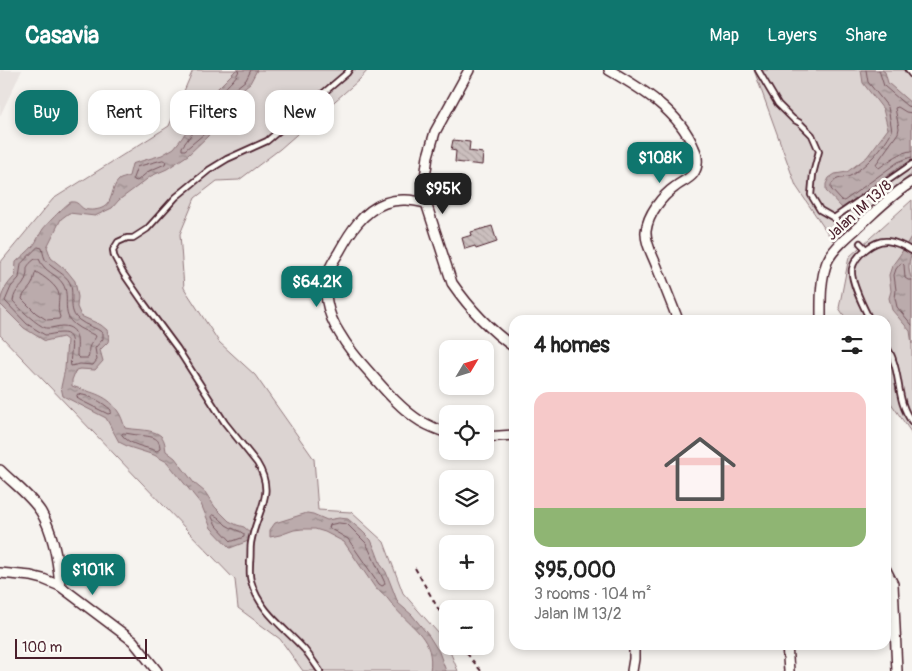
<!DOCTYPE html>
<html lang="en">
<head>
<meta charset="utf-8">
<style>
	body { margin:0; font-family:Pangolin,sans-serif; background:#f6f6f6; color:#222; height:100vh; display:flex; flex-direction:column; font-size:19px; white-space:nowrap }
	* { box-sizing:border-box; margin:0 }
	p { font-size:16px; color:#767676 }
	.icon { flex:none; width:28px; height:28px; fill:none; stroke:currentColor; stroke-width:2; stroke-linecap:round; stroke-linejoin:round }
	.map { position:relative; flex:1; overflow:hidden }
	.panel { position:absolute; left:509px; top:245px; width:382px; height:335px; display:flex; flex-direction:column; background:#fff; border-radius:15px; box-shadow:0 2px 8px #0003 }
	.panel>* { flex:none }
	.hud { position:absolute; left:15px; top:20px; width:419px; height:45px; display:flex; gap:10px }
	.needle { width:32px; rotate:52deg }
	.fabs { position:absolute; left:439px; top:270px; display:grid; gap:10px }
	.fabs a { display:grid; place-items:center; width:55px; height:55px; border-radius:10px; background:#fff; box-shadow:0 2px 8px #0003; font-size:25px }
	.scale { position:absolute; left:15px; bottom:12px; width:132px; box-sizing:border-box; padding-left:5px; border:2px solid #4a1f2b; border-top:0; font-size:14px; line-height:18px; white-space:nowrap; color:#4a1f2b; -webkit-text-stroke:4px #fdfcf7; paint-order:stroke }
	.price { position:absolute; translate:-50% -42px; padding:0 11px; border-radius:10px; background:#0f766e; color:#fff; font-size:16px; line-height:32px; filter:drop-shadow(0 1px 2px #0008) }
	.price::after { content:''; position:absolute; left:50%; top:30px; width:15px; height:11px; margin-left:-8px; background:inherit; clip-path:polygon(0 0,100% 0,50% 100%) }
	.price.active { background:#222; color:#fff }
	ul { padding:0; list-style:none }
	li { display:grid; align-content:center; gap:10px; height:265px; padding:0 25px }
	li+li { border-top:1px solid #e0e0e0 }
	li span { display:grid; place-items:center; height:155px; border-radius:15px; color:#555 }
	li>.icon { margin-inline-start:auto }
	span .icon { width:90px; height:90px; fill:#fffc; stroke-width:1 }
	li b { font-size:21px }
	h2 { display:flex; justify-content:space-between; align-items:center; height:60px; padding:0 25px; font-size:21px }
	.tag { padding:0 18px; border-radius:15px; background:#fff; box-shadow:0 2px 8px #0003; font-size:18px; line-height:45px }
	.tag.active { background:#0f766e; color:#fff }
	header { display:flex; align-items:center; gap:30px; box-sizing:border-box; height:70px; padding:0 25px; background:#0f766e; color:#fff }
	header strong { font-size:24px }
	nav { display:flex; gap:28px; margin-inline-start:auto; font-size:18px }
	.map>svg:first-child { display:block }
</style>
</head>
<body>
<header>
<strong>Casavia</strong>
<nav><a>Map</a><a>Layers</a><a>Share</a></nav>
</header>
<div class="map">
<svg width="912" height="601" viewBox="0 0 912 601">
	<defs>
		<pattern id="water-ripples" width="26" height="14" patternUnits="userSpaceOnUse" patternTransform="scale(1.25)"><rect width="26" height="14" fill="#bbabac"/><path d="M2 4q2-2 4 0t4 0M15 11q2-2 4 0t4 0" fill="none" stroke="#9a8b8c"/></pattern>
		<pattern id="building-back-hatch" width="6" height="6" patternUnits="userSpaceOnUse" patternTransform="scale(1.25)"><rect width="6" height="6" fill="#cbbfbe"/><path d="M-1 5l2 2M0 0l6 6M5-1l2 2" fill="none" stroke="#b0a4a3"/></pattern>
	</defs>
	<rect width="100%" height="100%" fill="#f6f3ef"/>
	<filter id="ink" filterUnits="userSpaceOnUse"><feTurbulence type="fractalNoise" baseFrequency=".02" numOctaves="2"/><feDisplacementMap in="SourceGraphic" scale="10" xChannelSelector="R" yChannelSelector="G"/><feConvolveMatrix kernelMatrix="1 2 1 2 8 2 1 2 1" color-interpolation-filters="sRGB"/></filter>
	<g filter="url(#ink)">
		<path fill="#e9e3e0" d="M0,0H22L0,46Z"/>
		<g fill="#dcd4d2" stroke="#937a7e">
			<path d="M193,0H368L359,10L280,79L239,110L217,111L195,128L180,164L184,218L219,272L255,305L314,389L318,440L351,442L384,472L403,523L446,572L458,601H303L280,569L238,538L235,510L0,265V193L53,129L169,56Z"/>
			<path d="M754,0H912V104L899,114L833,171L796,116Z"/>
			<path d="M912,130V369L911,362L886,326V250H847L839,238L849,187Z"/>
		</g>
		<g fill="url(#water-ripples)" stroke="#8e7378">
			<path d="M236,0H257L250,13L235,25L219,41L208,66L188,85L167,99L151,106L138,116L119,130L112,138L95,146L69,143L61,149L47,177L51,188L67,201L75,211L78,227L77,237L81,246L101,255L107,260L109,267L108,272L100,280L103,291L95,300L80,299L76,300L72,310V316C88,322 107,324 117,340C121,345 123,352 125,358C135,360 154,359 161,366C165,370 165,376 166,381L175,388L194,413L205,422L215,437L229,451L237,455L244,457L252,464L251,470L230,478L211,458L201,434L167,392L154,385L129,377L119,372L106,348L63,326L61,317L65,299L67,270L63,267L45,271L24,258L0,234C1,223 7,214 15,206L16,192C21,187 28,182 33,176C37,171 39,165 43,159C46,155 67,133 71,132C78,131 79,136 84,139C90,141 99,140 104,137C113,132 111,117 119,110C121,108 126,108 129,106L132,94L138,92L162,85L174,78L182,68L197,44L211,25Z"/>
			<path d="M861,0H882L885,2L888,13L912,34V90L903,97L901,96L842,138L826,121V114L829,108L835,104L847,102L867,87L888,59L883,39L863,13Z"/>
			<path d="M912,165C912,170 912,177 912,182C909,190 907,200 912,209V274L910,261L892,240L889,228L891,221L889,205L892,196L900,185Z"/>
			<path d="M307,443L313,444L327,450L339,448L348,449L362,461L371,470L375,479L381,495L386,502L398,533L412,545L429,566L439,582L446,601H430C435,569 413,559 395,538C389,531 385,523 376,519L344,472L325,462L315,459H302L294,460L280,465L270,467V460L275,453Z"/>
		</g>
		<g fill="none" stroke-linecap="round" stroke-linejoin="round">
			<g stroke="#77575f" stroke-width="1">
				<path d="M239,0C238,8 223,19 217,26C203,42 195,61 182,77V80H185L204,64L215,38L232,21L246,10L251,0"/>
				<path d="M866,0L868,12L888,37L892,61C882,79 869,93 852,105C844,110 837,105 831,115V119L841,130L844,131L898,92C901,91 909,87 912,87"/>
				<path d="M879,0L884,16L907,36L912,37"/>
				<path d="M912,43L906,42L898,37L895,38L899,58L898,63L876,94V96L879,98C889,91 901,81 912,81"/>
				<path d="M163,90L166,91L165,94L149,101L137,111L134,110L133,108L137,97Z"/>
				<path d="M38,177L42,178C43,183 44,189 47,192C54,200 66,204 70,213C75,225 67,241 79,250C86,256 96,257 103,263V269L95,278L97,290L93,295L80,294L71,296C68,286 79,262 61,263C55,263 50,265 45,265L27,254L5,231L11,217L19,208L21,194Z"/>
				<path d="M35,189H39C44,202 57,204 63,214C71,227 60,244 75,255C81,260 89,262 96,266C95,270 90,273 89,278C88,282 90,284 88,288H79L77,286C77,274 81,256 62,256C57,256 51,259 46,258C38,256 19,238 13,231C15,218 22,219 25,210C30,198 22,199 35,189Z"/>
				<path d="M36,202C43,206 58,216 59,225C59,233 57,239 60,247L59,249L47,250L36,243L22,229C23,223 29,220 32,214C34,210 34,205 36,202Z"/>
				<path d="M912,210H908L905,208L904,195L902,193L900,194L896,199L894,205L896,220L895,228L897,237L912,255"/>
				<path d="M78,324C91,326 101,331 111,340V343L108,344L78,329L77,326Z"/>
				<path d="M123,363C128,363 134,365 139,365C151,367 160,366 160,379L157,381C146,377 129,375 122,365Z"/>
				<path d="M214,445C219,447 222,451 226,455C232,459 239,460 244,464V467L233,471H231L216,455L212,447Z"/>
				<path d="M339,453L347,454L366,473L385,513L384,515L382,516L379,514L348,469L329,458L330,455Z"/>
			</g>
		</g>
		<g fill="url(#building-back-hatch)" stroke="#4a1f2b">
			<path d="M453,70L470,72L469,81L483,83L482,95L455,92L456,81L451,80Z"/>
			<path d="M492,156L497,172L476,179L475,176L465,179L462,168L472,165L471,162Z"/>
		</g>
		<g fill="none" stroke-linecap="round" stroke-linejoin="round">
			<g stroke="#4a1f2b" stroke-width="8">
				<g id="lane">
					<path d="M758,0L778,34L793,49L800,53L812,65L819,81L813,104L811,125L820,140L834,148L912,94"/>
					<path d="M908,0L912,5"/>
					<path d="M834,148L840,155"/>
					<path d="M860,173L866,179"/>
					<path d="M870,250C864,238 850,211 852,199C855,185 874,170 887,171C897,172 904,176 912,181"/>
					<path d="M886,276C889,281 892,285 893,290C901,312 897,332 912,352"/>
					<path d="M320,601C315,594 310,586 304,579C285,558 259,541 251,511C249,505 250,498 250,492C251,486 250,479 251,473C256,441 277,425 257,393L225,353L177,278L143,232L123,203L114,186L113,180L118,172L127,168H133L147,159L176,127L209,100L227,89L267,71L347,3L349,0"/>
				</g>
			</g>
			<g stroke="#4a1f2b" stroke-width="12">
				<g id="street">
					<path d="M469,0L435,62L428,86L424,115L426,133L452,213C470,239 488,259 514,277"/>
					<path d="M609,0C642,19 679,41 694,78C698,86 699,96 693,104C688,110 681,112 675,117C662,126 648,144 646,161C645,173 653,186 657,197C664,215 671,232 678,250"/>
					<path d="M426,133C412,130 399,128 385,133C363,141 350,162 339,182C336,187 332,193 330,198C326,209 325,221 327,232C329,243 334,255 340,264C348,278 359,291 370,303C385,320 401,339 420,351C429,356 438,360 448,363"/>
					<path d="M821,250C821,231 820,210 827,192C833,178 848,167 858,157C875,142 892,124 912,112"/>
					<path d="M485,367L514,365"/>
					<path d="M0,400C13,413 31,426 41,442C54,464 58,491 60,516"/>
					<path d="M886,500L893,514L897,601"/>
					<path d="M0,503L31,506L43,509L60,516L133,571L157,601"/>
					<path d="M787,575L789,601"/>
					<path d="M632,601L634,589V575"/>
				</g>
			</g>
			<g stroke="#4a1f2b" stroke-width="2" stroke-dasharray="5 4" stroke-linecap="butt">
				<path d="M415,498L448,556"/>
				<path d="M461,576L481,601"/>
			</g>
			<use href="#lane" stroke="#fdfcf7" stroke-width="4.5"/>
			<use href="#street" stroke="#fdfcf7" stroke-width="9"/>
		</g>
	</g>
	<g text-anchor="middle" stroke-width="5" stroke-linejoin="round" paint-order="stroke">
		<g font-size="15" fill="#4a1f2b" stroke="#fdfcf7">
			<text transform="translate(859 140) rotate(-42)" y="5">Jalan IM 13/8</text>
		</g>
	</g>
</svg>
<div class="fabs">
<a><svg class="needle" viewBox="-14 -14 28 28"><path d="M0-13l5 13h-10z" fill="#e53935"/><path d="M0 13l5-13h-10z" fill="#767676"/></svg></a>
<a><svg class="icon" aria-label="locate" viewBox="0 0 24 24"><circle cx="12" cy="12" r="6"/><path d="M12 2v4M12 18v4M2 12h4M18 12h4"/></svg></a>
<a><svg class="icon" aria-label="layers" viewBox="0 0 24 24"><path d="M12 4l9 5-9 5-9-5zM3 14l9 5 9-5"/></svg></a>
<a>+</a>
<a>−</a>
</div>
<div class="scale">100 m</div>
<b class="price" style="left:660px;top:114px">$108K</b>
<b class="price active" style="left:443px;top:145px">$95K</b>
<b class="price" style="left:317px;top:238px">$64.2K</b>
<b class="price" style="left:93px;top:526px">$101K</b>
<div class="hud">
<a class="tag active">Buy</a>
<a class="tag">Rent</a>
<a class="tag">Filters</a>
<a class="tag">New</a>
</div>
<section class="panel">
<h2>4 homes<svg class="icon" aria-label="filters" viewBox="0 0 24 24"><path d="M4 7h16M4 17h16"/><circle cx="9" cy="7" r="2"/><circle cx="15" cy="17" r="2"/></svg></h2>
<ul>
<li><span style="background:linear-gradient(#f6c9c9 75%,#8fb573 0)"><svg class="icon" aria-label="home" viewBox="0 0 24 24"><path d="M3 11l9-7 9 7M6 9v11h12V9"/></svg></span><div><b>$95,000</b><p>3 rooms · 104 m²</p><p>Jalan IM 13/2</p></div></li>
</ul>
</section>
</div>
</body>
</html>
